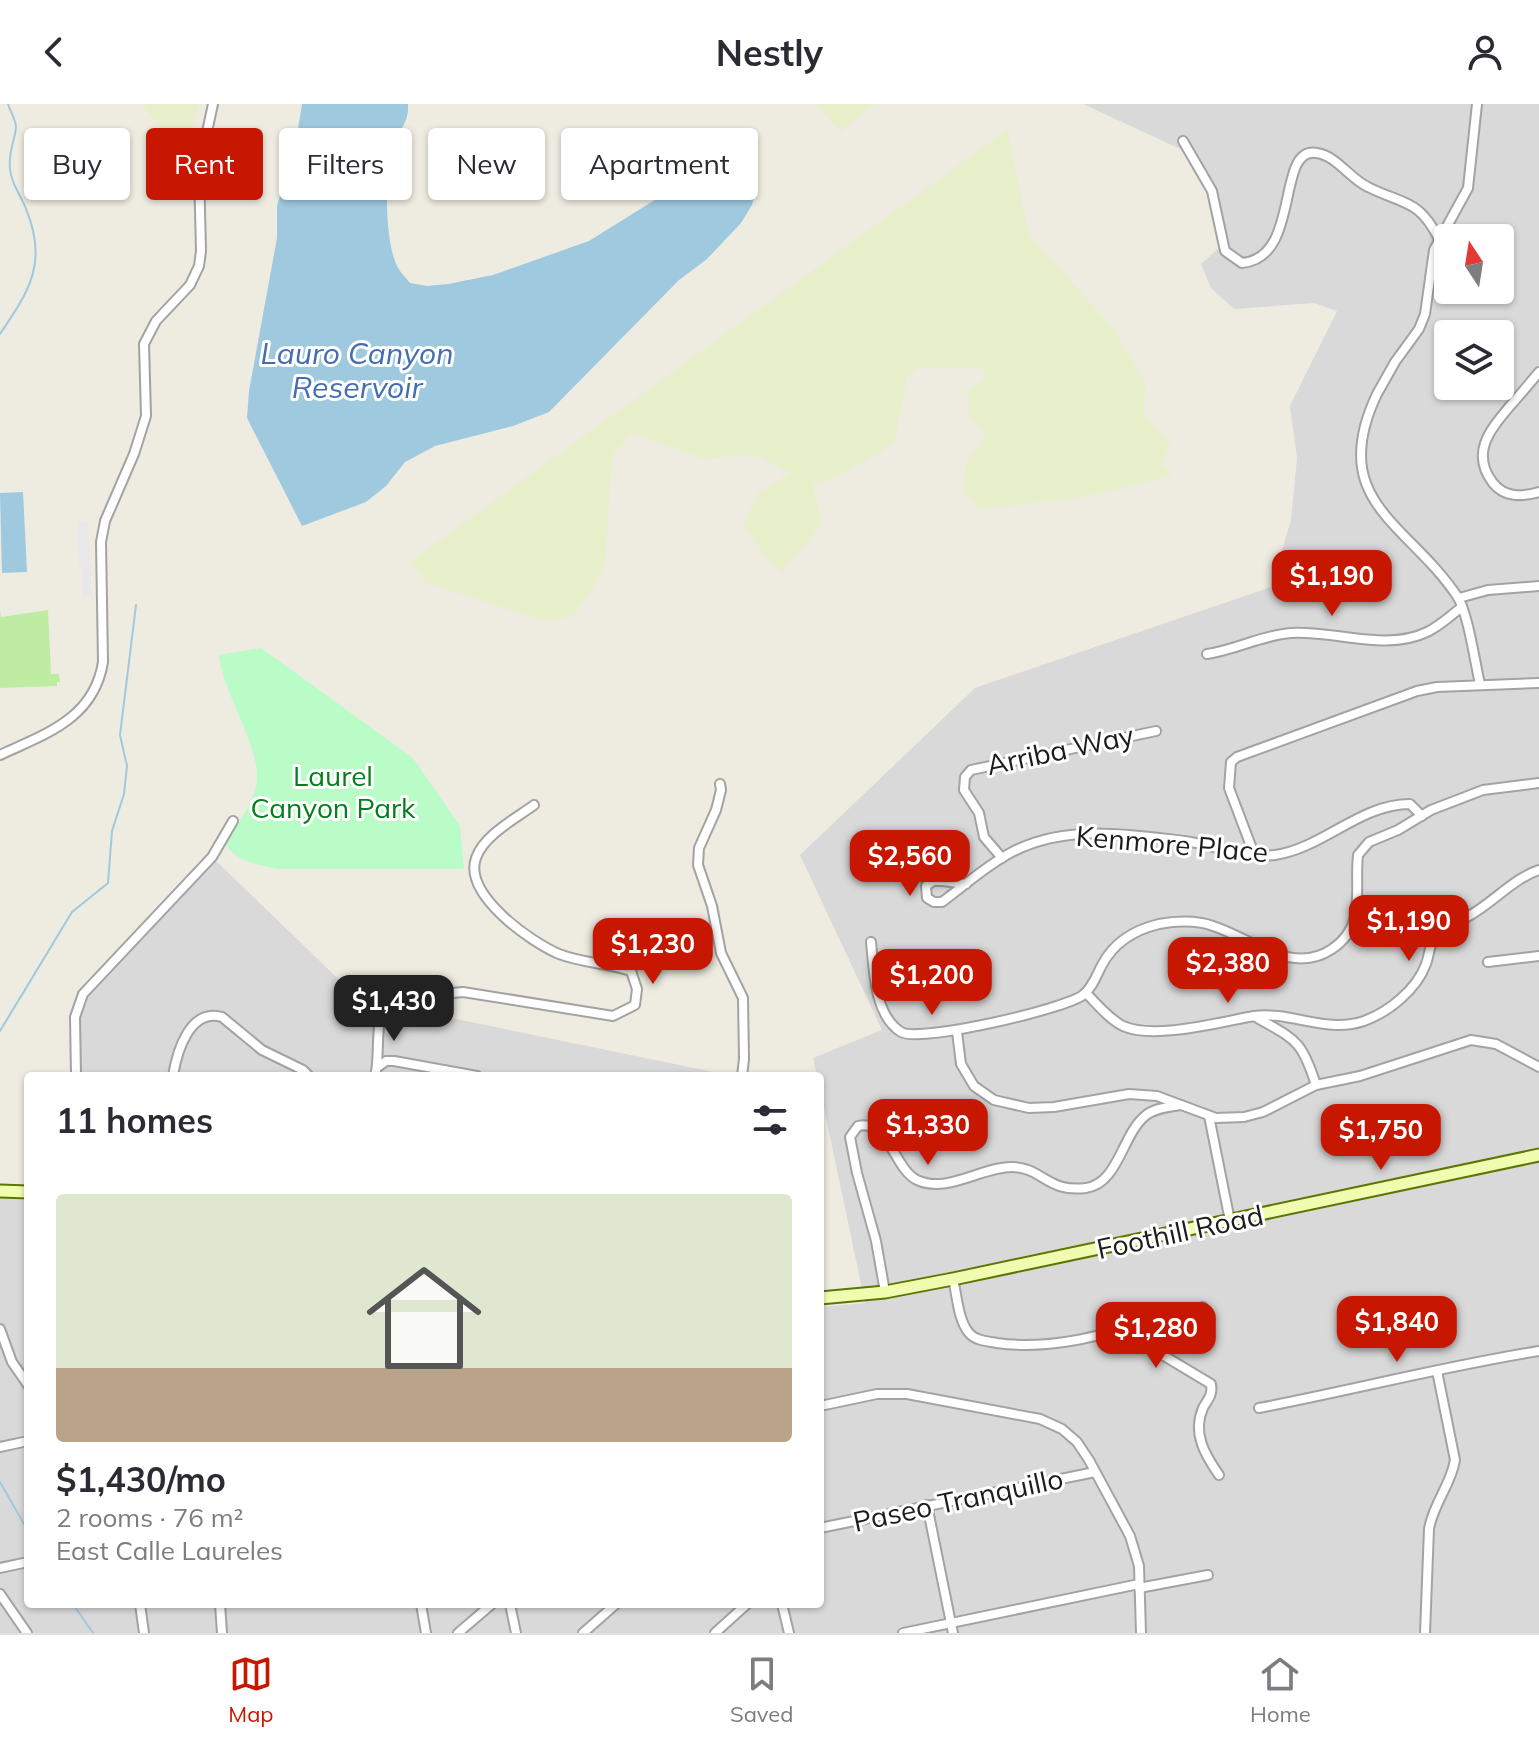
<!DOCTYPE html>
<html lang="en">
<head>
<meta charset="utf-8">
<style>
	body { margin:0; font-family:Mulish,sans-serif; background:#f7f7f7; color:#2b2b33; height:100vh; display:flex; flex-direction:column; font-size:30px; white-space:nowrap }
	* { box-sizing:border-box; margin:0 }
	p { font-size:26px; color:#7c7c81 }
	.icon { flex:none; width:44px; height:44px; fill:none; stroke:currentColor; stroke-width:2; stroke-linecap:round; stroke-linejoin:round }
	.map { position:relative; flex:1; overflow:hidden }
	.panel { position:absolute; left:24px; top:968px; width:800px; height:536px; display:flex; flex-direction:column; background:#fff; border-radius:8px; box-shadow:0 2px 6px #0004 }
	.panel>* { flex:none }
	.top-card { position:absolute; left:24px; top:24px; width:800px; height:72px; display:flex; gap:16px }
	.needle { width:52px; rotate:348deg }
	.controls { position:absolute; left:1434px; top:120px; display:grid; gap:16px }
	.controls a { display:grid; place-items:center; width:80px; height:80px; border-radius:8px; background:#fff; box-shadow:0 2px 6px #0004; font-size:40px }
	.price { position:absolute; translate:-50% -68px; padding:0 18px; border-radius:16px; background:#c81700; color:#fff; font-size:26px; line-height:52px; filter:drop-shadow(0 2px 4px #0008) }
	.price::after { content:''; position:absolute; left:50%; top:48px; width:24px; height:18px; margin-left:-12px; background:inherit; clip-path:polygon(0 0,100% 0,50% 100%) }
	.price.on { background:#222; color:#fff }
	ul { padding:0; list-style:none }
	li { display:grid; align-content:center; gap:16px; height:424px; padding:0 32px }
	li+li { border-top:2px solid #e1e1e2 }
	li span { display:grid; place-items:center; height:248px; border-radius:8px; color:#555 }
	li>.icon { margin-inline-start:auto }
	span .icon { width:144px; height:144px; fill:#fffc; stroke-width:1 }
	li b { font-size:34px }
	h2 { display:flex; justify-content:space-between; align-items:center; height:96px; padding:0 32px; font-size:34px }
	.pill { padding:0 28px; border-radius:8px; background:#fff; box-shadow:0 2px 6px #0004; font-size:28px; line-height:72px }
	.pill.on { background:#c81700; color:#fff }
	header { display:flex; justify-content:space-between; align-items:center; height:104px; padding:0 32px; background:#fff; font-size:36px; font-weight:700 }
	.tab-bar { display:flex; justify-content:space-around; align-items:center; height:112px; border-top:2px solid #e1e1e2; background:#fff; font-size:22px; color:#7c7c81 }
	.tab-bar a { display:grid; justify-items:center; gap:4px }
	.tab-bar .on { color:#c81700 }
	.map>svg:first-child { display:block }
</style>
</head>
<body>
<header><svg class="icon" aria-label="back" viewBox="0 0 24 24"><path d="M15 5l-7 7 7 7"/></svg>Nestly<svg class="icon" aria-label="person" viewBox="0 0 24 24"><circle cx="12" cy="8" r="4"/><path d="M4 21q1-7 8-7t8 7"/></svg></header>
<div class="map">
<svg width="1539" height="1529" viewBox="0 0 1539 1529">
	<rect width="100%" height="100%" fill="#eeebe1"/>
	<g fill="#dad9d9" fill-rule="evenodd">
		<path d="M1083,0H1539V1529H0V1094L28,1096V1500H820V1203L865,1199L820,985V972H817L813,954L882,926L800,751L975,584L1271,483L1291,416L1297,354L1290,302L1337,207L1314,199L1234,205L1211,184L1201,160L1220,143L1211,95L1187,48ZM1448,134H1500V186H1448ZM1448,230H1500V282H1448Z"/>
		<path d="M212,753L359,895L733,972H76V917L83,890Z"/>
	</g>
	<g fill="#e8efcb">
		<path d="M142,0H200L181,51Z"/>
		<path d="M815,0H874L841,27Z"/>
		<path d="M1007,26L1029,131L1113,224L1145,278L1144,311L1170,338L1163,360L1171,372L1078,394L979,405L963,388L967,357L986,331L969,310L967,288L986,274L982,263L918,264L907,273L895,335L881,348L830,376L813,380L822,420L782,468L770,458L743,421L758,389L790,369L761,353L738,351L704,355L632,329L612,352L605,460L596,479L574,511L545,517L425,478L411,457Z"/>
	</g>
	<path fill="#bfeca3" d="M0,505L1,513L48,506L51,570H59L60,578H57V582L0,584Z"/>
	<path fill="#bafcc7" d="M261,544L413,654L460,722L464,765H279C261,762 232,757 225,738C236,721 251,703 256,683C264,646 223,592 219,551Z"/>
	<path fill="#e8e8e8" d="M78,418H88L92,493H83L82,465L79,460Z"/>
	<g fill="#9ec9df">
		<path d="M302,0H408C409,19 400,24 394,40C384,67 384,138 398,164C401,169 406,174 410,179L427,182L448,180L493,171L589,137L658,94L715,64L731,61L746,68L755,89L752,101L741,119L707,155L679,176L549,308L513,322L435,342L405,358L386,382L366,398L302,422L247,314L249,287L277,134V102L296,38Z"/>
		<path d="M23,388L27,468L2,469L0,389Z"/>
	</g>
	<g fill="none" stroke-linecap="round" stroke-linejoin="round">
		<g stroke="#9ec9df" stroke-width="2">
			<path d="M0,230C30,186 48,158 26,105C21,91 11,80 10,65C8,48 15,37 16,23C16,16 10,7 8,0"/>
			<path d="M0,927L72,808L108,779L112,727L124,690L127,662L120,631L136,501"/>
			<path d="M0,1378L28,1427"/>
			<path d="M73,1500L93,1529"/>
		</g>
		<g stroke="#a3a3a3" stroke-width="12">
			<g id="minor">
				<path d="M1477,0L1468,84L1434,146L1425,210L1419,225L1395,258L1377,290C1326,397 1408,419 1457,492C1468,508 1475,559 1480,580"/>
				<path d="M1183,37L1212,87L1225,147L1242,159C1302,154 1275,41 1317,49C1337,52 1350,75 1368,83C1404,101 1419,95 1439,135"/>
				<path d="M1539,268C1529,280 1520,291 1510,302C1490,326 1470,349 1493,379C1505,394 1522,393 1539,388"/>
				<path d="M1459,494L1488,486L1539,482"/>
				<path d="M1207,550C1236,546 1262,531 1291,529C1334,526 1386,548 1427,528C1440,522 1451,511 1462,503"/>
				<path d="M0,651C45,630 94,615 103,558L101,438L105,417L134,350L146,312L144,240L156,217L190,181L199,162L201,147L199,65L213,0"/>
				<path d="M720,680L721,686L716,706L699,744L698,761L712,802L721,849L743,894L744,955L742,972"/>
				<path d="M1254,750L1229,684L1231,658L1237,653L1417,587L1437,583L1539,579"/>
				<path d="M1002,754L984,733L979,709L964,686L965,673L971,666L1156,627"/>
				<path d="M966,780L943,777H933L926,782L927,794L934,798H942C965,781 987,761 1012,748C1066,720 1127,730 1185,737C1214,741 1246,755 1275,751C1323,744 1360,700 1410,700L1422,712"/>
				<path d="M871,838C874,866 874,911 901,928C919,939 1065,905 1083,891C1093,883 1096,872 1102,861C1114,838 1134,826 1159,820C1176,817 1196,816 1213,822C1251,834 1292,872 1332,845C1367,822 1354,786 1358,751L1369,738L1398,726L1431,706L1483,686L1539,679"/>
				<path d="M1488,858L1539,852"/>
				<path d="M1086,889C1097,900 1109,915 1123,922C1154,936 1220,918 1254,912C1295,936 1301,934 1316,981"/>
				<path d="M1254,912C1291,907 1326,930 1364,917C1389,908 1417,885 1426,860C1430,849 1430,834 1439,826C1446,819 1458,818 1467,813C1492,800 1512,775 1539,766"/>
				<path d="M957,928L961,960L974,982L994,996L1029,1004L1054,1003L1129,990L1157,992L1216,1014L1244,1013L1263,1008L1316,981L1360,972L1471,936L1496,940L1539,963"/>
				<path d="M379,962L386,957H394L477,972"/>
				<path d="M76,972L75,913L83,890L212,753L233,717"/>
				<path d="M173,972C177,947 190,904 222,913L262,946L303,966L309,972"/>
				<path d="M375,972C381,952 373,910 389,895L463,888L613,912L635,901L637,885L631,867C607,859 582,859 559,850C531,838 463,791 476,754C484,731 515,715 534,701"/>
				<path d="M1209,1012L1230,1117"/>
				<path d="M953,1175C957,1191 958,1216 969,1229C976,1237 987,1237 997,1239C1068,1249 1135,1219 1203,1203"/>
				<path d="M885,1188L876,1137L857,1069L850,1033L858,1022C889,1015 894,1065 917,1076C947,1090 981,1063 1012,1063C1042,1063 1047,1089 1086,1084C1118,1080 1122,1031 1145,1012C1154,1004 1169,1003 1180,1001"/>
				<path d="M0,1225L12,1258L28,1281"/>
				<path d="M1121,1226L1211,1280C1213,1291 1208,1295 1203,1304C1192,1329 1205,1351 1219,1371"/>
				<path d="M820,1302L877,1290H907L1040,1315L1062,1325L1077,1338L1089,1356L1130,1432L1139,1462L1141,1529"/>
				<path d="M1259,1304C1353,1286 1445,1262 1539,1247"/>
				<path d="M0,1343L28,1337"/>
				<path d="M927,1401L953,1529"/>
				<path d="M820,1424L1095,1368"/>
				<path d="M0,1464L28,1458"/>
				<path d="M1139,1484L1208,1471"/>
				<path d="M0,1490L27,1529"/>
				<path d="M140,1500L144,1529"/>
				<path d="M220,1500L222,1529"/>
				<path d="M421,1500L426,1529"/>
				<path d="M510,1500L516,1529"/>
				<path d="M782,1500L789,1529"/>
				<path d="M458,1529L492,1500"/>
				<path d="M583,1529L616,1500"/>
				<path d="M715,1529L747,1500"/>
				<path d="M903,1529L1139,1480"/>
				<path d="M1425,1529L1429,1425C1433,1400 1451,1381 1455,1356L1437,1267"/>
			</g>
		</g>
		<g stroke="#5c7600" stroke-width="15">
			<g id="secondary">
				<path d="M0,1087L28,1088"/>
				<path d="M820,1194L885,1188L953,1175L1539,1051"/>
			</g>
		</g>
		<use href="#minor" stroke="#fff" stroke-width="8"/>
		<use href="#secondary" stroke="#f0fdb1" stroke-width="11"/>
	</g>
	<g text-anchor="middle" stroke-width="6" stroke-linejoin="round" paint-order="stroke">
		<g font-size="28" fill="#1c1c1c" stroke="#fff">
			<text transform="translate(1060 646) rotate(-12)" y="10">Arriba Way</text>
			<text transform="translate(1172 740) rotate(5)" y="10">Kenmore Place</text>
			<text transform="translate(1180 1128) rotate(-12)" y="10">Foothill Road</text>
			<text transform="translate(958 1396) rotate(-12)" y="10">Paseo Tranquillo</text>
		</g>
		<g font-size="28" fill="#057f1d" stroke="#fff">
			<text x="333" y="682">Laurel<tspan x="333" dy="32">Canyon Park</tspan></text>
		</g>
		<g font-size="30" font-style="italic" fill="#446eb0" stroke="#fff">
			<text x="357" y="260">Lauro Canyon<tspan x="357" dy="34">Reservoir</tspan></text>
		</g>
	</g>
</svg>
<div class="controls">
<a><svg class="needle" viewBox="-14 -14 28 28"><path d="M0-13l5 13h-10z" fill="#e53935"/><path d="M0 13l5-13h-10z" fill="#7c7c81"/></svg></a>
<a><svg class="icon" aria-label="layers" viewBox="0 0 24 24"><path d="M12 4l9 5-9 5-9-5zM3 14l9 5 9-5"/></svg></a>
</div>
<b class="price" style="left:1332px;top:514px">$1,190</b>
<b class="price" style="left:910px;top:794px">$2,560</b>
<b class="price" style="left:1409px;top:859px">$1,190</b>
<b class="price" style="left:653px;top:882px">$1,230</b>
<b class="price" style="left:1228px;top:901px">$2,380</b>
<b class="price" style="left:932px;top:913px">$1,200</b>
<b class="price on" style="left:394px;top:939px">$1,430</b>
<b class="price" style="left:928px;top:1063px">$1,330</b>
<b class="price" style="left:1381px;top:1068px">$1,750</b>
<b class="price" style="left:1397px;top:1260px">$1,840</b>
<b class="price" style="left:1156px;top:1266px">$1,280</b>
<div class="top-card">
<a class="pill">Buy</a>
<a class="pill on">Rent</a>
<a class="pill">Filters</a>
<a class="pill">New</a>
<a class="pill">Apartment</a>
</div>
<section class="panel">
<h2>11 homes<svg class="icon" aria-label="filters" viewBox="0 0 24 24"><path d="M4 7h16M4 17h16"/><circle cx="9" cy="7" r="2"/><circle cx="15" cy="17" r="2"/></svg></h2>
<ul>
<li><span style="background:linear-gradient(#dfe7d0 70%,#b9a48a 0)"><svg class="icon" aria-label="home" viewBox="0 0 24 24"><path d="M3 11l9-7 9 7M6 9v11h12V9"/></svg></span><div><b>$1,430/mo</b><p>2 rooms · 76 m²</p><p>East Calle Laureles</p></div></li>
</ul>
</section>
</div>
<nav class="tab-bar">
<a class="on"><svg class="icon" aria-label="map" viewBox="0 0 24 24"><path d="M3 6l6-2 6 2 6-2v14l-6 2-6-2-6 2zM9 4v14M15 6v14"/></svg>Map</a>
<a><svg class="icon" aria-label="saved" viewBox="0 0 24 24"><path d="M7 4h10v16l-5-4-5 4z"/></svg>Saved</a>
<a><svg class="icon" aria-label="home" viewBox="0 0 24 24"><path d="M3 11l9-7 9 7M6 9v11h12V9"/></svg>Home</a>
</nav>
</body>
</html>
